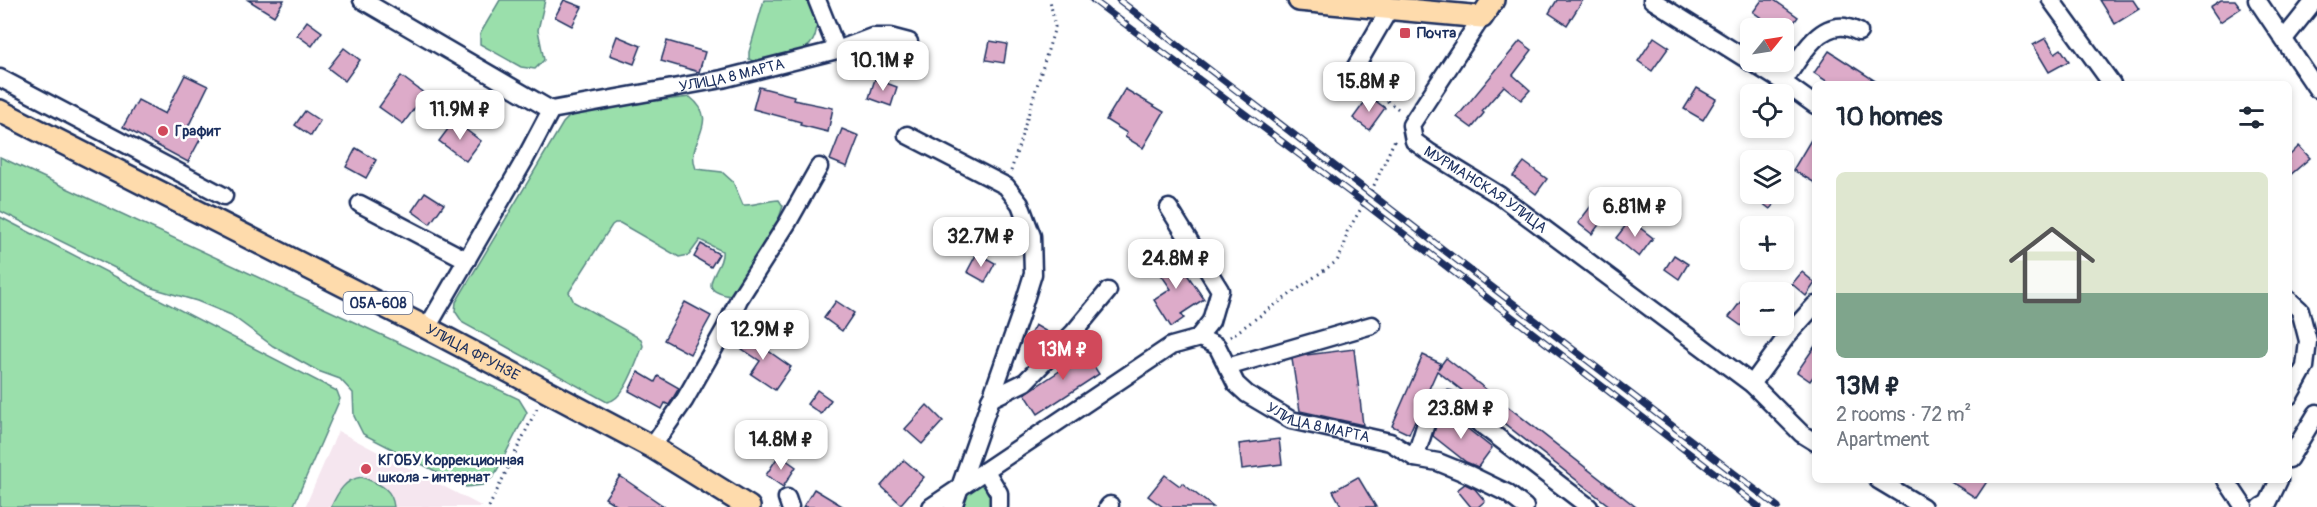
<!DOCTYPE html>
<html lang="en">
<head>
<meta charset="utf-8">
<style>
	body { margin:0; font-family:Pangolin,sans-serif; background:#f2f2f3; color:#1f2937; height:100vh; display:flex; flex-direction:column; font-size:22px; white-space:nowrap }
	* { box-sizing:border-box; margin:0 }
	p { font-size:20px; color:#747a83 }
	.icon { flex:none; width:33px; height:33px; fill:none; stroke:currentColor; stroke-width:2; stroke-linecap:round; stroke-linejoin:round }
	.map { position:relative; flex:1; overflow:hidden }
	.sheet { position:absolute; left:1812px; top:81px; width:480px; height:402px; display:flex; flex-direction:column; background:#fff; border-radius:9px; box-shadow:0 3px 9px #0003 }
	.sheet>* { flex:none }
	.needle { width:39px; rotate:60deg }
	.buttons { position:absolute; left:1740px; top:18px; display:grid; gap:12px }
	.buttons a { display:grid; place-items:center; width:54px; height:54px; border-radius:9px; background:#fff; box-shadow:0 3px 9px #0003; font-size:30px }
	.price { position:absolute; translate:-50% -51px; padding:0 14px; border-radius:12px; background:#fff; color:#222; font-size:20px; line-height:39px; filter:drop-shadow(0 2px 3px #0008) }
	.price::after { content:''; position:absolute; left:50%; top:36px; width:18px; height:14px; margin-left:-9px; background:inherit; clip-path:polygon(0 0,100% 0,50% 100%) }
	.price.current { background:#d1495b; color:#fff }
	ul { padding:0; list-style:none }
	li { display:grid; align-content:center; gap:12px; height:318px; padding:0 24px }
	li+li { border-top:2px solid #e0e1e3 }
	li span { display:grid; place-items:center; height:186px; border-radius:9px; color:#555 }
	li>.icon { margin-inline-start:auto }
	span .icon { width:108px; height:108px; fill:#fffc; stroke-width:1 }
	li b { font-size:26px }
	h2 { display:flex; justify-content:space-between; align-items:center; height:72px; padding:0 24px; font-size:26px }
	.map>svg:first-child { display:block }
</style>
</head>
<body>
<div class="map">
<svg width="2317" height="507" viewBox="0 0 2317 507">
	<rect width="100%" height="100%" fill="#fff"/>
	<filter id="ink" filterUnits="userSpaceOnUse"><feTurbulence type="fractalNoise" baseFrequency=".0167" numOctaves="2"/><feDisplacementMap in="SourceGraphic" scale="12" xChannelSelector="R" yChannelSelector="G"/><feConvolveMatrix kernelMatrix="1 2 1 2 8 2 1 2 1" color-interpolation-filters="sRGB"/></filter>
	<g filter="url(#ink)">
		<path fill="#f5e6ef" d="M338,431L483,507H305Z"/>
		<g fill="#9adfab" stroke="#5a8784" stroke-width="1.5">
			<path d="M500,0H545L538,30L544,60L535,69L521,67L480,44V34Z"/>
			<path d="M764,0H812C829,54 798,52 756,63L749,59V52Z"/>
			<path d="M690,97C723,123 684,141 696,169L722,172L733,182L743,205C756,206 766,200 779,200L783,206L776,227L739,288L731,296C690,290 725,270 722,251L700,240L689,255L679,257L620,223H615L612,225L569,292L574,302L641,339L643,346C636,362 625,400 607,402L463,323L455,311L456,302L563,123L572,114L587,109Z"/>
			<path d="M0,157L519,399L527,412L494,476L483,485L466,487L363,434L354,416L353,393L340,379L318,371L273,346L231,315L197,301L152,288L121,271L0,211Z"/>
			<path d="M0,217L337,391L340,399L293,507H0Z"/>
			<path d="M362,477C378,484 392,487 394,507H331C338,492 345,479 362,477Z"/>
			<path d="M986,481L991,485L993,507H959C964,495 972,484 986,481Z"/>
		</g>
		<g fill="#ddabc9" stroke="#1b2f5e" stroke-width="1.5">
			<path d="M248,0H284L274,16Z"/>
			<path d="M564,0L582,7L572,26L555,17Z"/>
			<path d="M1557,0H1583L1567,25L1549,13Z"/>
			<path d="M1762,0H1774L1798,17L1785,35L1784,28H1776L1753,12Z"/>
			<path d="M2100,0H2133L2139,9L2115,24Z"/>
			<path d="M2221,0H2235L2241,8L2220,22L2210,7Z"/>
			<path d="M307,21L322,32L312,46L297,35Z"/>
			<path d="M617,36L641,46L634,64L610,55Z"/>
			<path d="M1654,37L1669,47L1652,71L1638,61Z"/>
			<path d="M2046,38L2055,53L2061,49L2069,61L2049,72L2033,45Z"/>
			<path d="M667,41L705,52L699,72L661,61Z"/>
			<path d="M990,41L1007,44L1004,63L986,60Z"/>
			<path d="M1520,41L1532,50L1513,75L1530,90L1521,100L1504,86L1482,111L1484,113L1472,128L1457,117Z"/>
			<path d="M344,48L360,60L345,81L328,68Z"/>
			<path d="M1829,51L1880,84H1831L1814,73Z"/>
			<path d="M185,75L208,86L188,127L203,134L188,162L123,127L138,100L165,114Z"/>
			<path d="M401,76L425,94L403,124L379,107Z"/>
			<path d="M875,79L897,87L891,106L869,98Z"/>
			<path d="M759,87L794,96L793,100L833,108L828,132L800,125L801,122L753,109Z"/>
			<path d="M1697,88L1716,99L1703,120L1684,109Z"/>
			<path d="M1125,89L1164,112L1143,148L1125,137L1127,133L1106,120Z"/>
			<path d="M1369,96L1385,108L1369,130L1353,118Z"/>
			<path d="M305,111L320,121L311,136L295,125Z"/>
			<path d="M454,121L481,141L466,161L439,141Z"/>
			<path d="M842,129L859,136L847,167L830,160Z"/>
			<path d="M1815,133V183L1793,170Z"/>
			<path d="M2299,146L2310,158L2289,176V156Z"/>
			<path d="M356,148L376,160L366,178L346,167Z"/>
			<path d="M1524,162L1547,179L1536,194L1513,176Z"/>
			<path d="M425,192L444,204L430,224L412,211Z"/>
			<path d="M1750,194H1782L1770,209Z"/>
			<path d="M1591,206L1605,217L1592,234L1578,223Z"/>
			<path d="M1630,220L1653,238L1639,257L1616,238Z"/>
			<path d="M701,244L719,254L711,267L694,257Z"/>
			<path d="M1171,251L1204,299L1181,314L1184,318L1171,327L1154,300L1171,289L1153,263Z"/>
			<path d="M977,253L995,263L985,282L967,272Z"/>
			<path d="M1674,255L1688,264L1679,279L1665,269Z"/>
			<path d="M1802,272L1815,283L1806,296L1792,284Z"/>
			<path d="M836,301L854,313L842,331L824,318Z"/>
			<path d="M1741,301L1750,308V332L1729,317Z"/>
			<path d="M685,302L711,316L690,354L664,340Z"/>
			<path d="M1035,325L1049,333L1038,353L1024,346Z"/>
			<path d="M737,329L791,367L775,390L751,374L760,361L730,341Z"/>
			<path d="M1081,346L1099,374L1038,414L1025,394L1067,366L1062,359Z"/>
			<path d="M1815,346V374L1810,381L1797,372Z"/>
			<path d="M1354,349L1363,425L1300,411L1292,359L1306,355Z"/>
			<path d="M1423,355L1440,363L1438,369L1446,358L1636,507H1611L1437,371L1409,434L1392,426Z"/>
			<path d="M638,372L655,382L658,376L679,388L669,405L665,403L662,409L629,391Z"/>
			<path d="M817,390L831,400L821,414L807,404Z"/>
			<path d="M927,405L943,421L922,444L905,429Z"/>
			<path d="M1445,411L1492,448L1478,467L1466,462L1433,436L1438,419Z"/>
			<path d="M1279,439L1282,464L1242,469L1239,444Z"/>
			<path d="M779,455L796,467L783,487L766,475Z"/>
			<path d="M904,460L924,477L901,504L881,486Z"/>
			<path d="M1165,475L1180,486L1182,483L1213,507H1163L1148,496Z"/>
			<path d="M620,476L665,507H619L605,498Z"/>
			<path d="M1358,477L1376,507H1342L1333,491Z"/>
			<path d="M1948,480H1988L1976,498Z"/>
			<path d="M1465,484L1475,489L1485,501L1478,507H1471L1457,490Z"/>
			<path d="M814,489L844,507H803Z"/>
		</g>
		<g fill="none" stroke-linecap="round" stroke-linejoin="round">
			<g stroke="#1b2f5e" stroke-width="21">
				<g id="minor">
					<path d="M362,0L551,110L524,161L427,328"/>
					<path d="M817,0L837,50"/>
					<path d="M1652,0L1783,82L1815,105"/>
					<path d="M2051,0L2112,84"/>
					<path d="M2257,0L2317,89"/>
					<path id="s1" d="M1482,17L1411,125L1414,141L1429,152L1499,195L1752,384L1802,434L1815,442"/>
					<path d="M2284,39L2315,0"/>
					<path d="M1351,75L1390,8"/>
					<path d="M0,78L224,196"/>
					<path d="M1783,82C1797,63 1816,23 1845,27C1850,28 1855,30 1859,32"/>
					<path id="s2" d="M551,110L722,79L837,50L872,37H890L909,42"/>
					<path d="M907,135L1006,186L1020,204L1032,236L1033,274L1020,316L953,507"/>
					<path d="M360,204L467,260"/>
					<path d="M1169,208L1220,290L1211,321L1199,336L1200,338"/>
					<path d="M2289,300L2300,310L2308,341L2305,367L2289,396"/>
					<path id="s3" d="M1200,338L1217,346L1236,384L1247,394L1291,420L1390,442L1415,458L1438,462L1470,475L1507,493L1525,507"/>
					<path d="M1227,367L1372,325"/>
					<path d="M1752,384L1787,336L1815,305"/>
					<path d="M990,399L1025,382L1074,332L1108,291"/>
					<path d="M652,447L684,401L725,329L739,299L788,222L819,167"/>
					<path d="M1415,458L1429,414L1436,401L1449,400L1589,507"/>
					<path d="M2289,459L2317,413"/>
					<path d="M986,471L999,493V507"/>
					<path d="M1878,480L1923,507"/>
					<path d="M2226,480L2244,507"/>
					<path d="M787,498L790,507"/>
					<path d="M931,507L1171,346L1200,338"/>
					<path d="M1108,507L1110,505"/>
					<path d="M2261,507L2268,503L2279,480"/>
				</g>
			</g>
			<g stroke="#1b2f5e" stroke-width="26">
				<g id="major">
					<path d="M1299,0L1482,17L1493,0"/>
					<path id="s4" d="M0,111L427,328L652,447L749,507"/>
				</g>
			</g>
			<g stroke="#1b2f5e" stroke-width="3" stroke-dasharray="1.5 4.5" stroke-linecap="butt">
				<path d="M1363,83L1401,111"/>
				<path d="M1011,171L1055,27L1050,0"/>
				<path d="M1230,337L1337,261L1344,248L1347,232L1371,192L1396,137"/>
				<path d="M489,507L538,406"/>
			</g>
			<use href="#minor" stroke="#fff" stroke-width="16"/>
			<use href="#major" stroke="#fedbac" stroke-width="21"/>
			<g stroke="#1b2f5e" stroke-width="7">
				<g id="rail">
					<path d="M1093,0L1364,203L1759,507"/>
					<path d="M1119,0L1778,507"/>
				</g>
			</g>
			<use href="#rail" stroke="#fff" stroke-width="4.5" stroke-dasharray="14" stroke-linecap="butt"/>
		</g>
	</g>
	<g fill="#d1495b" stroke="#fff" stroke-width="2">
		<rect x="1399" y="27" width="12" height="12" rx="3"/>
		<circle cx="163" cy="131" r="6"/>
		<circle cx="366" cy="469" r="6"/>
	</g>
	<g text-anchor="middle" stroke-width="5" stroke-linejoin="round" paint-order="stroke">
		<rect fill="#fff" stroke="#5f6d8e" stroke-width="1.5" x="343.5" y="292" width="69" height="22" rx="4.5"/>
		<g font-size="14" font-weight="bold" fill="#1b2f5e">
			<text x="378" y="308">05А-608</text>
		</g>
		<g font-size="15" font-weight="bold" fill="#1b2f5e" stroke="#fff" text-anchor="start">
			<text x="1417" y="38">Почта</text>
			<text x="175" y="136">Графит</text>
			<text x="378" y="465">КГОБУ Коррекционная<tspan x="378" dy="17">школа - интернат</tspan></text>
		</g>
		<g font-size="15" fill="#1b2f5e" stroke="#fff">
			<text dy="5" stroke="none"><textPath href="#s2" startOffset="184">УЛИЦА 8 МАРТА</textPath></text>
			<text dy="5" stroke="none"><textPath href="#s1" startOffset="232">МУРМАНСКАЯ УЛИЦА</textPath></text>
			<text dy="5" stroke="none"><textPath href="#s4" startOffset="531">УЛИЦА ФРУНЗЕ</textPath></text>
			<text dy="5" stroke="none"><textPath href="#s3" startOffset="154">УЛИЦА 8 МАРТА</textPath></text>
		</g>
	</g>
</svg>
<div class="buttons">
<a><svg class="needle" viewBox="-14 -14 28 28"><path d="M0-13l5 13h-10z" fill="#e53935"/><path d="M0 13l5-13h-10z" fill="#747a83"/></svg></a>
<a><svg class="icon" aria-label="locate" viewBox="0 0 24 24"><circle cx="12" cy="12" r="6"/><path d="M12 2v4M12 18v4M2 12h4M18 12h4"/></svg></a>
<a><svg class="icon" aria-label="layers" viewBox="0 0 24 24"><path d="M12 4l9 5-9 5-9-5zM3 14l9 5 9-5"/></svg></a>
<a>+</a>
<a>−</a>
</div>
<b class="price" style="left:883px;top:92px">10.1M ₽</b>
<b class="price" style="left:1369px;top:113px">15.8M ₽</b>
<b class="price" style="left:460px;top:141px">11.9M ₽</b>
<b class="price" style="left:1635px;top:238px">6.81M ₽</b>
<b class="price" style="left:981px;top:268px">32.7M ₽</b>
<b class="price" style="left:1176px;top:290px">24.8M ₽</b>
<b class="price" style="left:763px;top:361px">12.9M ₽</b>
<b class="price current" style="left:1063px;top:381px">13M ₽</b>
<b class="price" style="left:1461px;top:440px">23.8M ₽</b>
<b class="price" style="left:781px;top:471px">14.8M ₽</b>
<section class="sheet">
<h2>10 homes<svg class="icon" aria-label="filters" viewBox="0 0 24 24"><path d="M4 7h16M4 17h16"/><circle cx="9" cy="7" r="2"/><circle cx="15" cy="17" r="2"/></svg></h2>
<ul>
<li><span style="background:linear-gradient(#dfe7d0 65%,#7fa58c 0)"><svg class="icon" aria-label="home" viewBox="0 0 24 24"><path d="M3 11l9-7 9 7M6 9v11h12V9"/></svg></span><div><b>13M ₽</b><p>2 rooms · 72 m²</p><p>Apartment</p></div></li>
</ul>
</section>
</div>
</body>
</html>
